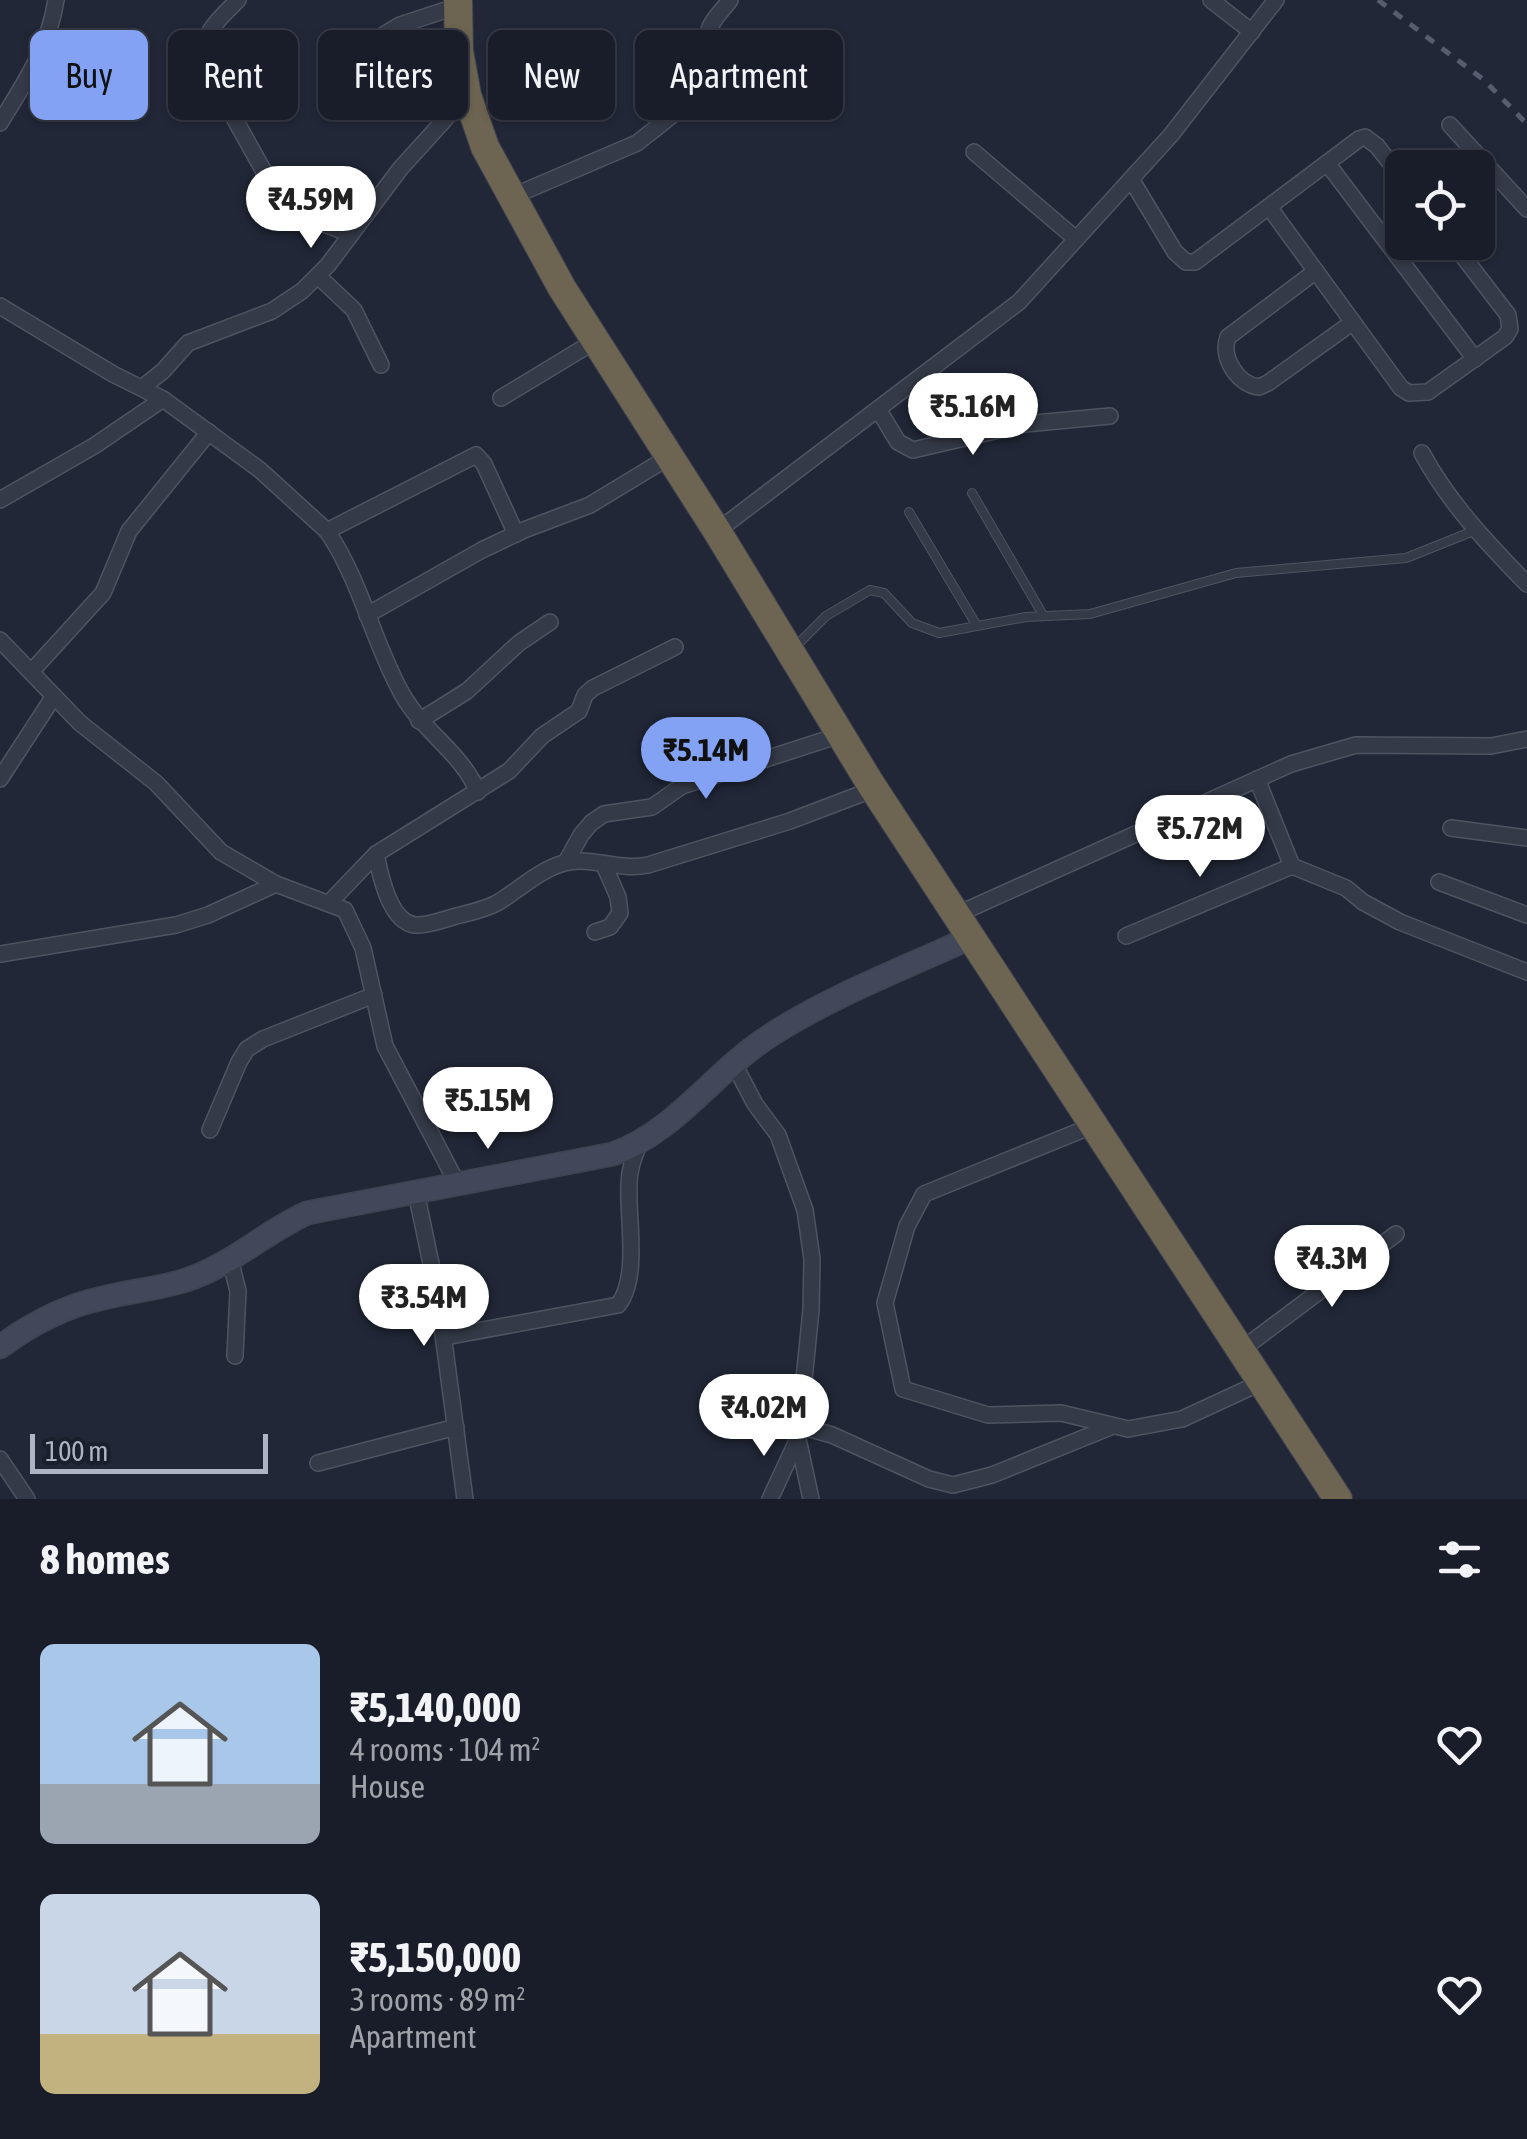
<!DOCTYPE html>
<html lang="en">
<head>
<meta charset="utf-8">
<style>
	body { margin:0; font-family:"Asap Condensed",sans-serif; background:#262a35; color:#f1f3f6; height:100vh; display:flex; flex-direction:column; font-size:38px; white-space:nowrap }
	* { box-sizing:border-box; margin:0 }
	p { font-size:32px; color:#9fa2a8 }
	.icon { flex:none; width:55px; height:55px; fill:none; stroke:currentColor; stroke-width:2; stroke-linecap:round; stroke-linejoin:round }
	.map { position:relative; height:1499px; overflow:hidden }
	.side { display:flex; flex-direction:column; background:#191d29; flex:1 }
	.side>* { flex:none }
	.guide { position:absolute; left:30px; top:30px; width:1000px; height:90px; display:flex; gap:20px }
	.controls { position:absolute; left:1385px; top:150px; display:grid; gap:20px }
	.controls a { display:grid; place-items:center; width:110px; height:110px; border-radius:15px; background:#191d29; box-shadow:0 2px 8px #0004,0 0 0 2px #373b46; font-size:50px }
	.scale { position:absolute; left:30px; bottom:25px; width:238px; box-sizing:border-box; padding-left:10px; border:5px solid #aeb4c4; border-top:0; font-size:28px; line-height:35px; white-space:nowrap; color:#aeb4c4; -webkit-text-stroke:8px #1a1f2c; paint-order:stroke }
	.price { position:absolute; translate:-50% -85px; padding:0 22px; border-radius:35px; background:#fff; color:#222; font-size:32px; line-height:65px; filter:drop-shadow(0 2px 5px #0008) }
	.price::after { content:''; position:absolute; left:50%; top:60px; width:30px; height:22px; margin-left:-15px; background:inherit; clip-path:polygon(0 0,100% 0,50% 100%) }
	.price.current { background:#83a2f4; color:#111 }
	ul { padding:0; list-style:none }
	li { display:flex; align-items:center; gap:30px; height:250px; padding:0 40px }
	li span { display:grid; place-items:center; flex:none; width:280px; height:200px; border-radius:15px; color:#555 }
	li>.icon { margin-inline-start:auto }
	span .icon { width:120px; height:120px; fill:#fffc; stroke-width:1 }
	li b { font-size:42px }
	h2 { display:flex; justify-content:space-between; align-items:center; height:120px; padding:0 40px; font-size:42px }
	.chip { padding:0 35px; border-radius:15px; background:#191d29; box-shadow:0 2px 8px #0004,0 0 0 2px #373b46; font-size:35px; line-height:90px }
	.chip.current { background:#83a2f4; color:#111 }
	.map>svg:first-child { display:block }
</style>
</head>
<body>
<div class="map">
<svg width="1527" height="1499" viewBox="0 0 1527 1499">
	<rect width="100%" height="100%" fill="#212737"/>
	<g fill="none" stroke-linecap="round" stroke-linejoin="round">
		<g stroke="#4f5462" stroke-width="10">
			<g id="lane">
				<path d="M972,493L1043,615"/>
				<path d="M909,512L977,626"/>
				<path d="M793,649L826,616L870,590L884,593L912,623L939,633L1026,617L1090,614L1236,573L1406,558L1476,530"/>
			</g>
		</g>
		<g stroke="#4f5462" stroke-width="18">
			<g id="street">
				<path d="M238,0C219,19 201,33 203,62L277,195L316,221L351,234"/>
				<path d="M1211,0L1252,32"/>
				<path d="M344,59L400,25L458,6"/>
				<path d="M0,123C24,84 49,47 56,0"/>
				<path d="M1450,125L1527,209"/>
				<path d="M974,152L1076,239"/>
				<path d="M1327,163L1475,359"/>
				<path d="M1131,179L1175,252L1186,262H1195L1359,139L1365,137L1377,146L1402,178"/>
				<path d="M511,197L637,143L713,83C727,65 708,55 708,36C708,23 723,10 730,0"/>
				<path d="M1269,207L1401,388L1409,393L1428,392L1505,337L1510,329L1508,315L1452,242"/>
				<path d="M1316,271L1228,337C1220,357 1238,385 1259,387L1268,383L1353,322"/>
				<path d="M318,276L354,310L381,365"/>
				<path d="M0,306L113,374L163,399L260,470L327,531L476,455L484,464L516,534"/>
				<path d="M143,387L163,371L188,343L272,311L302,291L328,265L400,169L467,95"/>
				<path d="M501,398L595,341"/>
				<path d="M878,409L898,442L913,450L1025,424L1110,416"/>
				<path d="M1422,453C1449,503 1487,543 1527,584"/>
				<path d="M0,500L94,446L163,399"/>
				<path d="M327,531C361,581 373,642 402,694C424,733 461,752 478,792"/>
				<path d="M717,531L1019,302L1171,135L1276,0"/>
				<path d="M367,615L482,550L524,530L590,505L669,457"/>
				<path d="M0,640L80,723L156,783L221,852L276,884L345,910L363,948L385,1046L458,1185"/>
				<path d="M31,672L103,593L129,531L209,432"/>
				<path d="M419,721L467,691L519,643L550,622"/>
				<path d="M0,779L54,696"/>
				<path d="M1257,779L1292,866L1346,888L1363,902L1400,922L1527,972"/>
				<path d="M1451,828L1527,838"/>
				<path d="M376,854C380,875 390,922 415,925C427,926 442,920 453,917C468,913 484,910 497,903C519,890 539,870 564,863C591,856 618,871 648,865L790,821L874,789"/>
				<path d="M566,862L581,835L591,823L604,814L652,807L682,786L840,735"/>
				<path d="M1439,882L1527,915"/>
				<path d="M330,902L376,854L509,771L542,736L579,711L585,695L593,688L675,647"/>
				<path d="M958,914L1291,764L1356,745L1491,746L1527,739"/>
				<path d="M595,932L610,927L620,913L618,897L604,865"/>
				<path d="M1126,936L1292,866"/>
				<path d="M0,954L176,925L208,915L276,884"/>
				<path d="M734,1064L755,1104L778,1135L805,1210L812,1259L811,1310L798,1439L811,1499"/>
				<path d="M1092,1126L924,1194L907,1226L885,1303L903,1389L988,1415L1061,1413L1128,1429L1182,1419L1262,1382"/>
				<path d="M210,1130L239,1062L247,1049L263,1039L374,995"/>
				<path d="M416,1192L438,1297L465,1499"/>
				<path d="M230,1259L238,1291L235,1356"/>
				<path d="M445,1337L618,1305C640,1278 627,1217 629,1184C629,1169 634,1157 639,1144"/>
				<path d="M1241,1350L1396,1234"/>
				<path d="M800,1426L832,1435L929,1479L953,1485L992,1475L1113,1426"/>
				<path d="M0,1459L27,1499"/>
				<path d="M318,1463L456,1427"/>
				<path d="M770,1499L796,1443"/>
			</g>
		</g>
		<g stroke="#3e4351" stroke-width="25">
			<path id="secondary" d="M0,1347C31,1324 65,1306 103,1298C130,1291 159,1289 186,1280C230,1266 265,1232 307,1213L613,1154C677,1131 714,1071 771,1035C833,995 905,968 972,937"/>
		</g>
		<g stroke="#3c414f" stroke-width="30">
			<path id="highway" d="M458,0L459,51L467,95L485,147L562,288L717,531L870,783L1338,1499"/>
		</g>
		<use href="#lane" stroke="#343a47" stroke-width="8"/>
		<use href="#street" stroke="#343a47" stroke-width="15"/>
		<use href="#secondary" stroke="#42485a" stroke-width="22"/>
		<use href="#highway" stroke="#6d6551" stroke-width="28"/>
		<path stroke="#565d6e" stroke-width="5" stroke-dasharray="10 10" stroke-linecap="butt" d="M1378,0L1484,80L1527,124"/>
	</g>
</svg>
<div class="controls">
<a><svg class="icon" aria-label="locate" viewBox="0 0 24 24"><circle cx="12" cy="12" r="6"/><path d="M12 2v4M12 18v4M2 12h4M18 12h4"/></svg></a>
</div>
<div class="scale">100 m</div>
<b class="price" style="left:311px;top:251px">₹4.59M</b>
<b class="price" style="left:973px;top:458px">₹5.16M</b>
<b class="price current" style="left:706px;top:802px">₹5.14M</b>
<b class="price" style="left:1200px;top:880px">₹5.72M</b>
<b class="price" style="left:488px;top:1152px">₹5.15M</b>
<b class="price" style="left:1332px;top:1310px">₹4.3M</b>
<b class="price" style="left:424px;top:1349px">₹3.54M</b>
<b class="price" style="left:764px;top:1459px">₹4.02M</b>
<div class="guide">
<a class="chip current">Buy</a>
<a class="chip">Rent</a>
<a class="chip">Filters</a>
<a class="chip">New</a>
<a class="chip">Apartment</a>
</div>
</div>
<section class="side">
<h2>8 homes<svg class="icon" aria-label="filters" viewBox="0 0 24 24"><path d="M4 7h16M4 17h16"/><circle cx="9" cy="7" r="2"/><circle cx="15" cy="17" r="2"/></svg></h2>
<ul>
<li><span style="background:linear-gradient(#a9c7e8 70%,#9aa5b1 0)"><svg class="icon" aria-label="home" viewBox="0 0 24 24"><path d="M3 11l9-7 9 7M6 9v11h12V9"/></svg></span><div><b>₹5,140,000</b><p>4 rooms · 104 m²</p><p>House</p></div><svg class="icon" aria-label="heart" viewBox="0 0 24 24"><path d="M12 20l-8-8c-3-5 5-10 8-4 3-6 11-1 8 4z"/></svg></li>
<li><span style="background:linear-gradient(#c9d6e8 70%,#c2b280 0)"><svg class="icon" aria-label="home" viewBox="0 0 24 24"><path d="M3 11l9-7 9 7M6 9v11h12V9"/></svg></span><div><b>₹5,150,000</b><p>3 rooms · 89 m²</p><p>Apartment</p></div><svg class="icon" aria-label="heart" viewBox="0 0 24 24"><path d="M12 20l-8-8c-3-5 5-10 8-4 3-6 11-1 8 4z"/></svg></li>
</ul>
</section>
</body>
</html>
